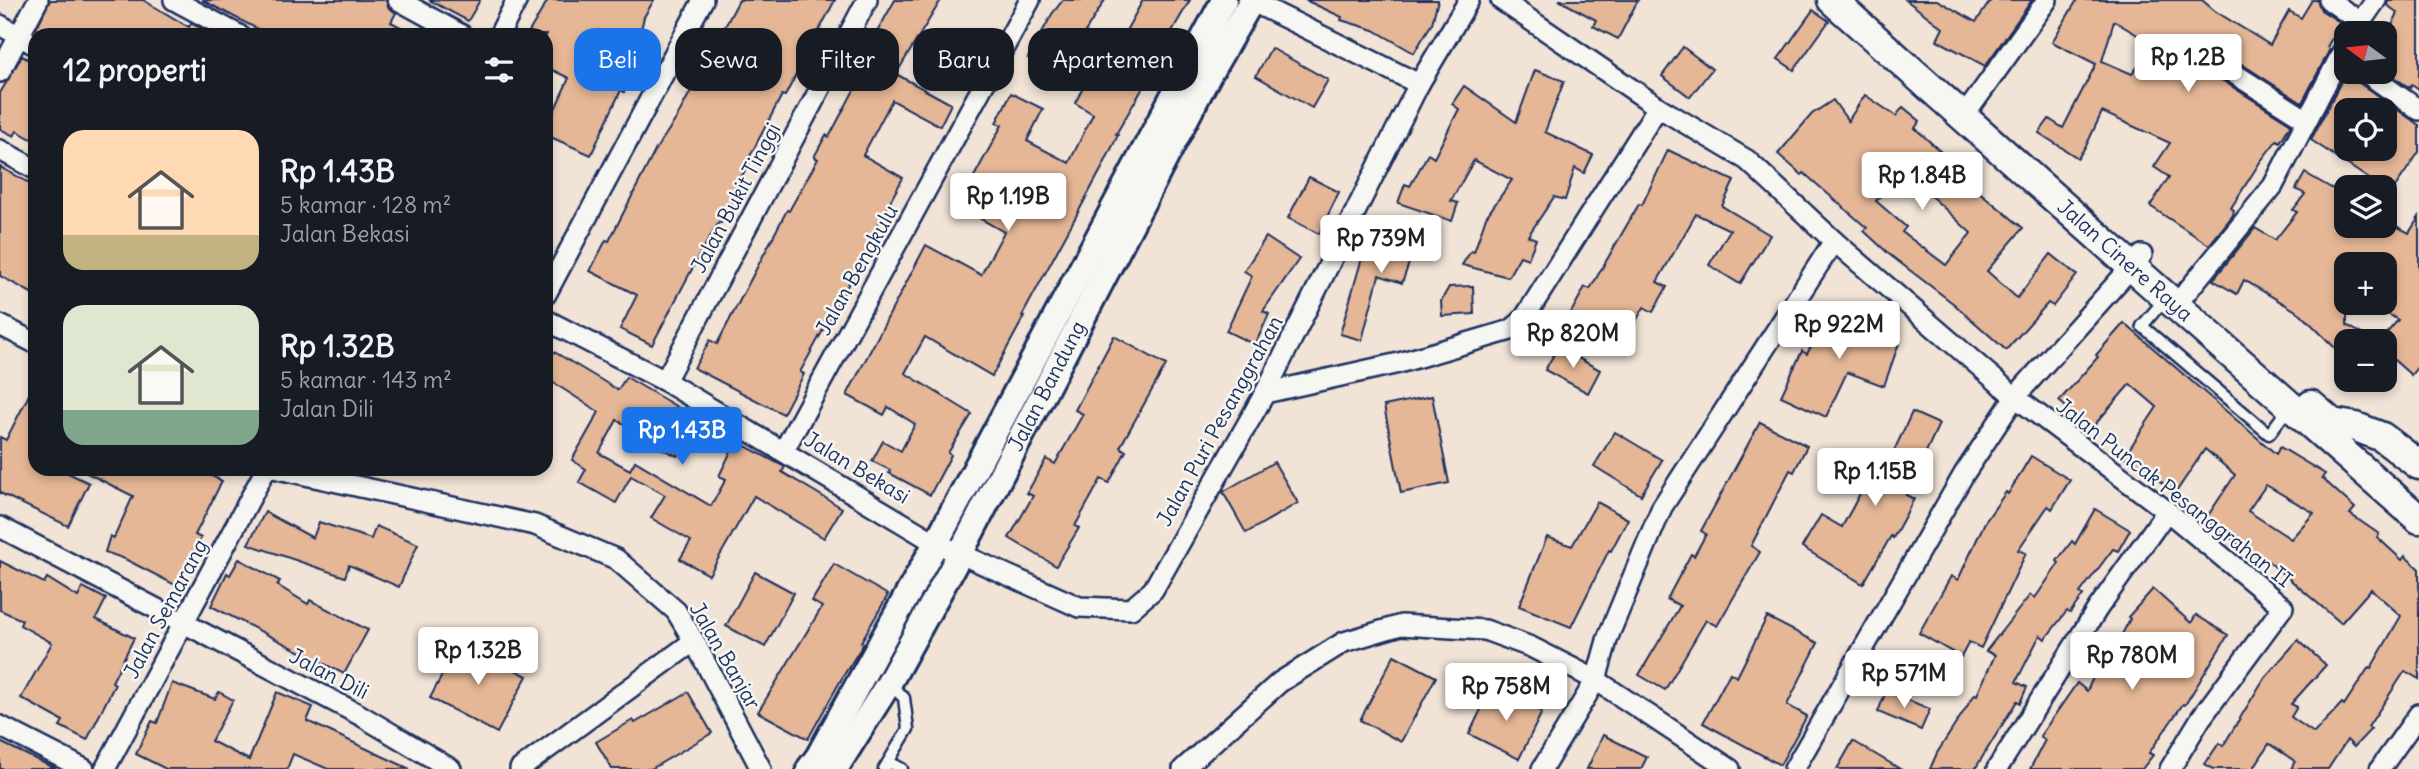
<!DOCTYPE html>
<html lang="id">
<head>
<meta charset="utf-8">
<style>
	body { margin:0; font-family:Delius,sans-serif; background:#242831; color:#f1f3f6; height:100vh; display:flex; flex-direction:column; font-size:26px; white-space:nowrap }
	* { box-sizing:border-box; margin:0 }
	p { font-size:23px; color:#9ea1a6 }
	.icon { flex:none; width:38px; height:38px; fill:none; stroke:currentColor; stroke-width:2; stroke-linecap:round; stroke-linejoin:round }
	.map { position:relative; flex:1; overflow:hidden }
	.details { position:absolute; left:28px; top:28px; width:525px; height:448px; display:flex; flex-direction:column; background:#171b24; border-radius:21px; box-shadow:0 4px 10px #0003 }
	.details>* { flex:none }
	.guide { position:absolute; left:574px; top:28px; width:665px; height:63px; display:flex; gap:14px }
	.needle { width:46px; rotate:285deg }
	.fabs { position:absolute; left:2334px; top:21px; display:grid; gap:14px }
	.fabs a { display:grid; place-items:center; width:63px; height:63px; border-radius:14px; background:#171b24; box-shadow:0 4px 10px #0003; font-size:35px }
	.price { position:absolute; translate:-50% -60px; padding:0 16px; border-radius:7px; background:#fff; color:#222; font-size:23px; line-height:46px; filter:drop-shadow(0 2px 4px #0008) }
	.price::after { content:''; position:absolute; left:50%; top:42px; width:21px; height:16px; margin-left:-10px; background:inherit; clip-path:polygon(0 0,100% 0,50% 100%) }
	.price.selected { background:#1a73e8; color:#fff }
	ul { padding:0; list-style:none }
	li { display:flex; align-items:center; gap:21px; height:175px; padding:0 35px }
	li span { display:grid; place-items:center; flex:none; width:196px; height:140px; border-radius:21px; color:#555 }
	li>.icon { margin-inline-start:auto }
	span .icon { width:84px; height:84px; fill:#fffc; stroke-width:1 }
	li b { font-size:30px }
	h2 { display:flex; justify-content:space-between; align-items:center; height:84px; padding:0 35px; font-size:30px }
	.pill { padding:0 24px; border-radius:21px; background:#171b24; box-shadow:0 4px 10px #0003; font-size:24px; line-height:63px }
	.pill.selected { background:#1a73e8; color:#fff }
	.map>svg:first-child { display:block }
</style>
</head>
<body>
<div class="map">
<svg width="2419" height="769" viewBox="0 0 2419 769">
	<rect width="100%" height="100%" fill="#f1e3d6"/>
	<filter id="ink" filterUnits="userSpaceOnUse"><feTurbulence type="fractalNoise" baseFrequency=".0143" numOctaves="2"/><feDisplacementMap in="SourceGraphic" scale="14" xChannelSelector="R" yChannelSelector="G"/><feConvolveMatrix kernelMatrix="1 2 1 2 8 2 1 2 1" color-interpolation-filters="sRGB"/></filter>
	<g filter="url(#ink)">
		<g fill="#e5b796" stroke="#1b2f5e" stroke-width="2" fill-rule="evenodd">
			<path d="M50,0H143L189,27L191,23L206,31L205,35H46L36,29Z"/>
			<path d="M202,0H386L388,7L396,13L391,22L416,35H269Z"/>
			<path d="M429,0H480L468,21Z"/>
			<path d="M548,0H654L644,17L632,68L635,70L624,92L621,90L591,155L546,135V129L569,78L546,67V35H527Z"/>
			<path d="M739,0H835L785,96L782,95L749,158L751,159L734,191L737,192L721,223L719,222L700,254L652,345L620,329L637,295L590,271L606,240L609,241L656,149L676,119Z"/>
			<path d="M895,0H941L896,74L951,104L940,126L892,100L863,155L903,178L875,229L878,230L800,372L804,374L783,414L694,368L710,340L717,344L787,210L789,211L818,159L814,157L826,135L829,137L862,75L855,71Z"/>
			<path d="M1063,0H1105L1085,32L1089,34L1080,51L1106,67L1143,0H1190L1168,38L1176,42L1152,85L1147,81L1116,134L1118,135L1102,168L1022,316L1024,317L992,376L925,337L905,373L972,414L948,453L951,455L930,495L889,473L890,470L872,461L883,441L901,451L915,424L888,407L884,415L847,395L926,245L981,275L1004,232L958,206L1002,125L996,123L1011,93L1043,109L1027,141L1069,163L1093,114L1075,103L1083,88L1028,58L1052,14Z"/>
			<path d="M1305,0H1438L1432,23L1414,53L1374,30L1341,20L1342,17Z"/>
			<path d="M1559,0H1638L1618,39L1593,26L1596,20Z"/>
			<path d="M1906,0H1937L1976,22L1991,0H2032L1985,66L1937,40L1943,28Z"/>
			<path d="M2077,0H2202L2215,11L2270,45L2289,11L2301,18L2312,0H2317L2321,10L2341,23L2327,47L2330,49L2302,103L2212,45L2200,44L2194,49V60L2198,65L2291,124L2280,142L2277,140L2260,162L2231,208L2234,210L2233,215L2209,245L2150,206L2169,177L2154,167L2170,143L2102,112L2087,144L2078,158L2039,133L2049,119L2063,128L2096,64L2052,42ZM2114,21L2154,45L2132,74L2102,61Z"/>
			<path d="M2388,0H2419V90L2412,85L2410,88L2385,71V39L2398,13L2387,5Z"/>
			<path d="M1813,10L1829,21L1794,70L1778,59Z"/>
			<path d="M1683,47L1712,69L1690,97L1662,76Z"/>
			<path d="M1271,48L1328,80L1312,108L1256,76Z"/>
			<path d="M22,56L35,63V141L17,131L14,136L0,129V93Z"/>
			<path d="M1535,70L1564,81L1545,132L1593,155L1584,173L1575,168L1565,200L1554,197L1528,236L1536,239L1528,259L1520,256L1508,277L1462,265L1471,251L1474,252L1486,217L1512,180L1474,160L1451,201L1458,203L1452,221L1398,203L1405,184L1410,186L1428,154L1434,158L1459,109L1452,104L1464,86L1516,122Z"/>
			<path d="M2347,70L2353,72L2358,82L2419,125V152L2395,187H2381L2311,140ZM2347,110H2385V149H2347Z"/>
			<path d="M1865,95L1896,116L1903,107L1920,121L1915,128L1980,188L1977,190L2023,228L1987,271L2017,298L2051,254L2077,275L2053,306L2048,303L2006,350L1954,304L1890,255L1864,231L1867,228L1804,173L1802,175L1778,154L1812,114L1833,100L1848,121ZM1903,170L1971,233L1946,265L1902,232L1906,227L1876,201Z"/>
			<path d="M1668,150L1734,181L1722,206L1770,235L1740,284L1709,265L1730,230L1696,214L1657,282L1667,287L1653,312L1644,307L1621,348L1568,318L1585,287L1590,289L1639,204L1642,205Z"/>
			<path d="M0,167L35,186V295L0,276Z"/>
			<path d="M2305,173L2347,197V226H2385V220L2409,233L2419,217V365L2411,375L2385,352V335L2398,320L2385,312V264H2347V325L2373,341H2347V360L2301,314L2244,280L2237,294L2213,280L2255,228L2275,240L2297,212L2293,210L2305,194L2296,189Z"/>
			<path d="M1309,177L1339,192L1319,234L1288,218Z"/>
			<path d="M1387,228L1438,242L1433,257L1413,252L1402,283L1379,275L1362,340L1340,334L1364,251L1379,256Z"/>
			<path d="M1266,237L1299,259L1263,311L1269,314L1255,345L1226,331L1252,276L1244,271Z"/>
			<path d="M1473,286L1474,314L1442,316L1441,301L1449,287Z"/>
			<path d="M1833,303L1871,323L1867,332L1899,343L1884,386L1847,372L1826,417L1781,396L1802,351L1807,354Z"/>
			<path d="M2124,323L2276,454L2280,447L2325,474L2322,478L2355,508L2350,514L2379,534L2377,537L2402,560L2405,556L2419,569V679L2405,671L2368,727L2371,729L2354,747L2347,740L2328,769H2291L2295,761L2269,744L2253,769H2213L2205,764L2219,743L2223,746L2265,677L2298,640L2326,665L2291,704L2297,707L2291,717L2314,733L2342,703L2344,705L2369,667L2371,668L2401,616L2371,589L2341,623L2268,561L2266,563L2205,520L2235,475L2205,449L2176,492L2124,457L2157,407L2130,384L2091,429L2059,401L2098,357L2096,355ZM2266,485L2314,513L2291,539L2248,511Z"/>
			<path d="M1114,336L1166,365L1120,447L1126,451L1109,483L1101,479L1075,526L1079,528L1056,566L1009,538L1033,496L1027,493L1046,459L1055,464L1083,414L1075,410Z"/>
			<path d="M546,347L618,390L626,377L698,419L677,456L646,441L648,438L617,420L599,453L630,470L635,461L711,506L726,479L719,476L736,441L785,467L782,472L842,508L824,538L754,496L709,575L680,559L691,541L651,518L665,495L631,476L616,503L579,482L586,469L572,460L599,412L546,378Z"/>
			<path d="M1558,347L1600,370L1588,393L1545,370Z"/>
			<path d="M35,383V469H60L89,483L68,526L0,493V437L6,440Z"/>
			<path d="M1432,396L1449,483L1401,493L1384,406Z"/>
			<path d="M1912,412L1939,424L1906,495L1914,499L1893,538L1891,536L1863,584L1802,547L1821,515L1842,527L1870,475L1880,481Z"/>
			<path d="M1760,422L1807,446L1794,472L1790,470L1751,546L1760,552L1717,626L1706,620L1665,690L1639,675L1680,606L1667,599L1691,554L1694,556L1706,534L1701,531Z"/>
			<path d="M1615,432L1662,460L1641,495L1594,466Z"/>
			<path d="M2031,456L2070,480L2052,509L2048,506L2018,550L2026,553L1981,648L1969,642L1961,657L1919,633L1951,576L1958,580L1985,522L2006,492L2008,494Z"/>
			<path d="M1274,462L1298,503L1246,533L1223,492Z"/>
			<path d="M79,469H198L222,481L195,535L201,538L177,586L125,559L105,552L110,536L114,538L133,496Z"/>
			<path d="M1597,502L1628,519L1611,551L1609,550L1571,627L1519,606L1547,537L1572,546Z"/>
			<path d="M2095,509L2130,530L2118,551L2113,549L2080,593L2083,595L2070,613L2067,611L2045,639L2040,635L2016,682L2027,687L2020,703L2017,701L1975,769H1930L1937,753L1975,694L1977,695L1995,655L1986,651L2030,595L2035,598L2059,563L2057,561L2072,541L2075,544Z"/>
			<path d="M265,512L313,538L319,522L371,539L376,526L418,544L399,587L349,565L345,577L248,544Z"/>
			<path d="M239,559L280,581L277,585L308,604L310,600L368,630L344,674L211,606L227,573L230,575Z"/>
			<path d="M0,561L44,583L47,578L78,597L83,587L106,599L96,619L134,638L112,682L115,684L87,740L60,726L63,721L21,698L52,643L20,625L22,620L0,610Z"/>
			<path d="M834,564L888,595L861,642L864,643L842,678L808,739L758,712L822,607L812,601Z"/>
			<path d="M755,572L794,593L765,647L726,626Z"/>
			<path d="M2153,589L2191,623L2196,615L2228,635L2185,705L2183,704L2149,753L2153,755L2142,769H2030L2045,740L2040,736L2077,683L2087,691L2099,664L2105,667L2130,619L2128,617Z"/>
			<path d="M1767,617L1818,643L1787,705L1807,716L1780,765L1703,723L1730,673L1737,677Z"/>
			<path d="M460,641L527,676L497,733L430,698Z"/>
			<path d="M1394,655L1436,677L1401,742L1360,720Z"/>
			<path d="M172,683L215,699L219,692L233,700L211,741L249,760L277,692L313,707L307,721L410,769H328L293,754L287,769H166L136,754L152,721L157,723Z"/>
			<path d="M1492,687L1542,712L1519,759L1469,734Z"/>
			<path d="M1886,691L1930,709L1921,730L1878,712Z"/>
			<path d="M688,692L712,733L651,769H612L596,742L633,720L635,723Z"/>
			<path d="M1603,735L1647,757L1641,769H1587Z"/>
			<path d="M1853,741L1900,769H1837Z"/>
			<path d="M0,742L56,769H0Z"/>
		</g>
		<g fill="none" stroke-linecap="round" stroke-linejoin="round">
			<g stroke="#1b2f5e" stroke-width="15">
				<g id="service">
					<path d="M2165,299L2142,326L2269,434L2290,406"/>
					<path d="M889,762L902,769"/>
					<path d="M884,769L908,729L904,698L890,684"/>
				</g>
			</g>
			<g stroke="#1b2f5e" stroke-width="24">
				<g id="minor">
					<path d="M174,0L239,35"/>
					<path d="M398,0L462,35"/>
					<path d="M1249,0L1419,84"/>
					<path d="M1501,0L1658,107L1747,160L1834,241L2015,397L2167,511L2283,607L2201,718L2170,769"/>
					<path d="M2329,0L2360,22"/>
					<path d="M0,25L35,45"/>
					<path d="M2353,33L2376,0"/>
					<path d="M499,35L517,0"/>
					<path d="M2205,55L2307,120"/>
					<path d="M0,72L38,0"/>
					<path d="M2365,72L2419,110"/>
					<path d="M1972,105L2047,0"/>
					<path d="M0,150L35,169"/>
					<path d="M546,294L703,0"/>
					<path d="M2176,305L2273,186L2347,43"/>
					<path d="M546,320L665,381L936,543L1079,607L1131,609L1153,590L1265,393L1419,84L1469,0"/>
					<path d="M0,325L35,343"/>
					<path d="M665,381L867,0"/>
					<path d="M1265,393L1399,363L1511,330L1523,320L1658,107"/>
					<path d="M784,450L1030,0"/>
					<path d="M278,469L535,525L616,559L676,611L694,641L761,769"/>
					<path d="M0,527L360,715L451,769"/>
					<path d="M0,726L84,769"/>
					<path d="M105,769L266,469"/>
					<path d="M520,769L694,641"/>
					<path d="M1183,769L1280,682L1344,642L1401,625L1485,630L1531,647L1596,680L1730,769"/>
					<path d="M1542,769L1596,680L1608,637L1662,507L1834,241"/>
					<path d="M1794,769L1964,474L2015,397L2142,255"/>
					<path d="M1997,769L2098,608L2167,511"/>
					<path d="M2380,769L2419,714"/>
				</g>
			</g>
			<g stroke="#1b2f5e" stroke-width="30">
				<g id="tertiary">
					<path d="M809,769L818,757L936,543L1224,0"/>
					<path id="s1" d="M835,769L889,683L960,554L1208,76L1252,0"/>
				</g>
			</g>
			<g stroke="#1b2f5e" stroke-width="33">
				<g id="secondary">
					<path id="s2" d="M1832,0L2132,267L2419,519"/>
					<path d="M2311,405L2332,423L2356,427L2382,437L2419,465"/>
				</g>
			</g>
			<use href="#service" stroke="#f6f6f2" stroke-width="10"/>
			<use href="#minor" stroke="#f6f6f2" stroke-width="19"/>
			<use href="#tertiary" stroke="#f6f6f2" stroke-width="24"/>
			<use href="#secondary" stroke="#f6f6f2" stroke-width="28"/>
		</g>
	</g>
	<g text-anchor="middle" stroke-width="5" stroke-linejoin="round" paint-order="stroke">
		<g font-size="21" fill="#1b2f5e" stroke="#f6f6f2">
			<text transform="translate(736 198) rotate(-62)" y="7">Jalan Bukit Tinggi</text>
			<text dy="7" stroke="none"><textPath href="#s2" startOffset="392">Jalan Cinere Raya</textPath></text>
			<text transform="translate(857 270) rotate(-61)" y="7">Jalan Bengkulu</text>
			<text dy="7" stroke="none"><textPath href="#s1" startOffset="438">Jalan Bandung</textPath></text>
			<text transform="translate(1220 421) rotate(-61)" y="7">Jalan Puri Pesanggrahan</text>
			<text transform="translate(857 468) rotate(31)" y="7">Jalan Bekasi</text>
			<text transform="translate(2174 493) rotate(38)" y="7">Jalan Puncak Pesanggrahan II</text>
			<text transform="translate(166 609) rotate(-62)" y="7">Jalan Semarang</text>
			<text transform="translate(725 656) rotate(60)" y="7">Jalan Banjar</text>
			<text transform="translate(329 674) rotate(27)" y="7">Jalan Dili</text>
		</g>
	</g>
</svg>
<div class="fabs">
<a><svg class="needle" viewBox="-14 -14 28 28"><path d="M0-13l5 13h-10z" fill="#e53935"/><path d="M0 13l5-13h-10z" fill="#9ea1a6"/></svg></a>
<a><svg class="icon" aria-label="locate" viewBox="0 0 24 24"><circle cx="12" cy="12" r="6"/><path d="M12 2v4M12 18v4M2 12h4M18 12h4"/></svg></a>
<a><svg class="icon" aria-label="layers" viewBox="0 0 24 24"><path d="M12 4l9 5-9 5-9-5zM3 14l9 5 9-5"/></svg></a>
<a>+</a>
<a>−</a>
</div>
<b class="price" style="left:2188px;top:94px">Rp 1.2B</b>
<b class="price" style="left:1922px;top:212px">Rp 1.84B</b>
<b class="price" style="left:1008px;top:233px">Rp 1.19B</b>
<b class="price" style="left:1381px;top:275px">Rp 739M</b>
<b class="price" style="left:1839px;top:361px">Rp 922M</b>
<b class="price" style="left:1573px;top:370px">Rp 820M</b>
<b class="price selected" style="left:682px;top:467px">Rp 1.43B</b>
<b class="price" style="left:1875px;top:508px">Rp 1.15B</b>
<b class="price" style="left:478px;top:687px">Rp 1.32B</b>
<b class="price" style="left:2132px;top:692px">Rp 780M</b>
<b class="price" style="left:1904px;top:710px">Rp 571M</b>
<b class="price" style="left:1506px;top:723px">Rp 758M</b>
<div class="guide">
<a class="pill selected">Beli</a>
<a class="pill">Sewa</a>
<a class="pill">Filter</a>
<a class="pill">Baru</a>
<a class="pill">Apartemen</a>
</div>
<section class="details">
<h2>12 properti<svg class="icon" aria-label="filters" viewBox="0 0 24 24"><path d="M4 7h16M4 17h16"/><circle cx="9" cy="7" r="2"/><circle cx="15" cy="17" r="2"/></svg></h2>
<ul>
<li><span style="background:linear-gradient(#ffd9b3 75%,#c2b280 0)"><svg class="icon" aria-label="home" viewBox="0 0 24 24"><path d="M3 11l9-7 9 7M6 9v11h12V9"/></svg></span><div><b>Rp 1.43B</b><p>5 kamar · 128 m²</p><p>Jalan Bekasi</p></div></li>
<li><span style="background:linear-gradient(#dfe7d0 75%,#7fa58c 0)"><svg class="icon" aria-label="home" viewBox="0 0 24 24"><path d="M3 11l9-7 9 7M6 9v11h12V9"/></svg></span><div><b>Rp 1.32B</b><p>5 kamar · 143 m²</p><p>Jalan Dili</p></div></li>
</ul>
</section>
</div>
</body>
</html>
